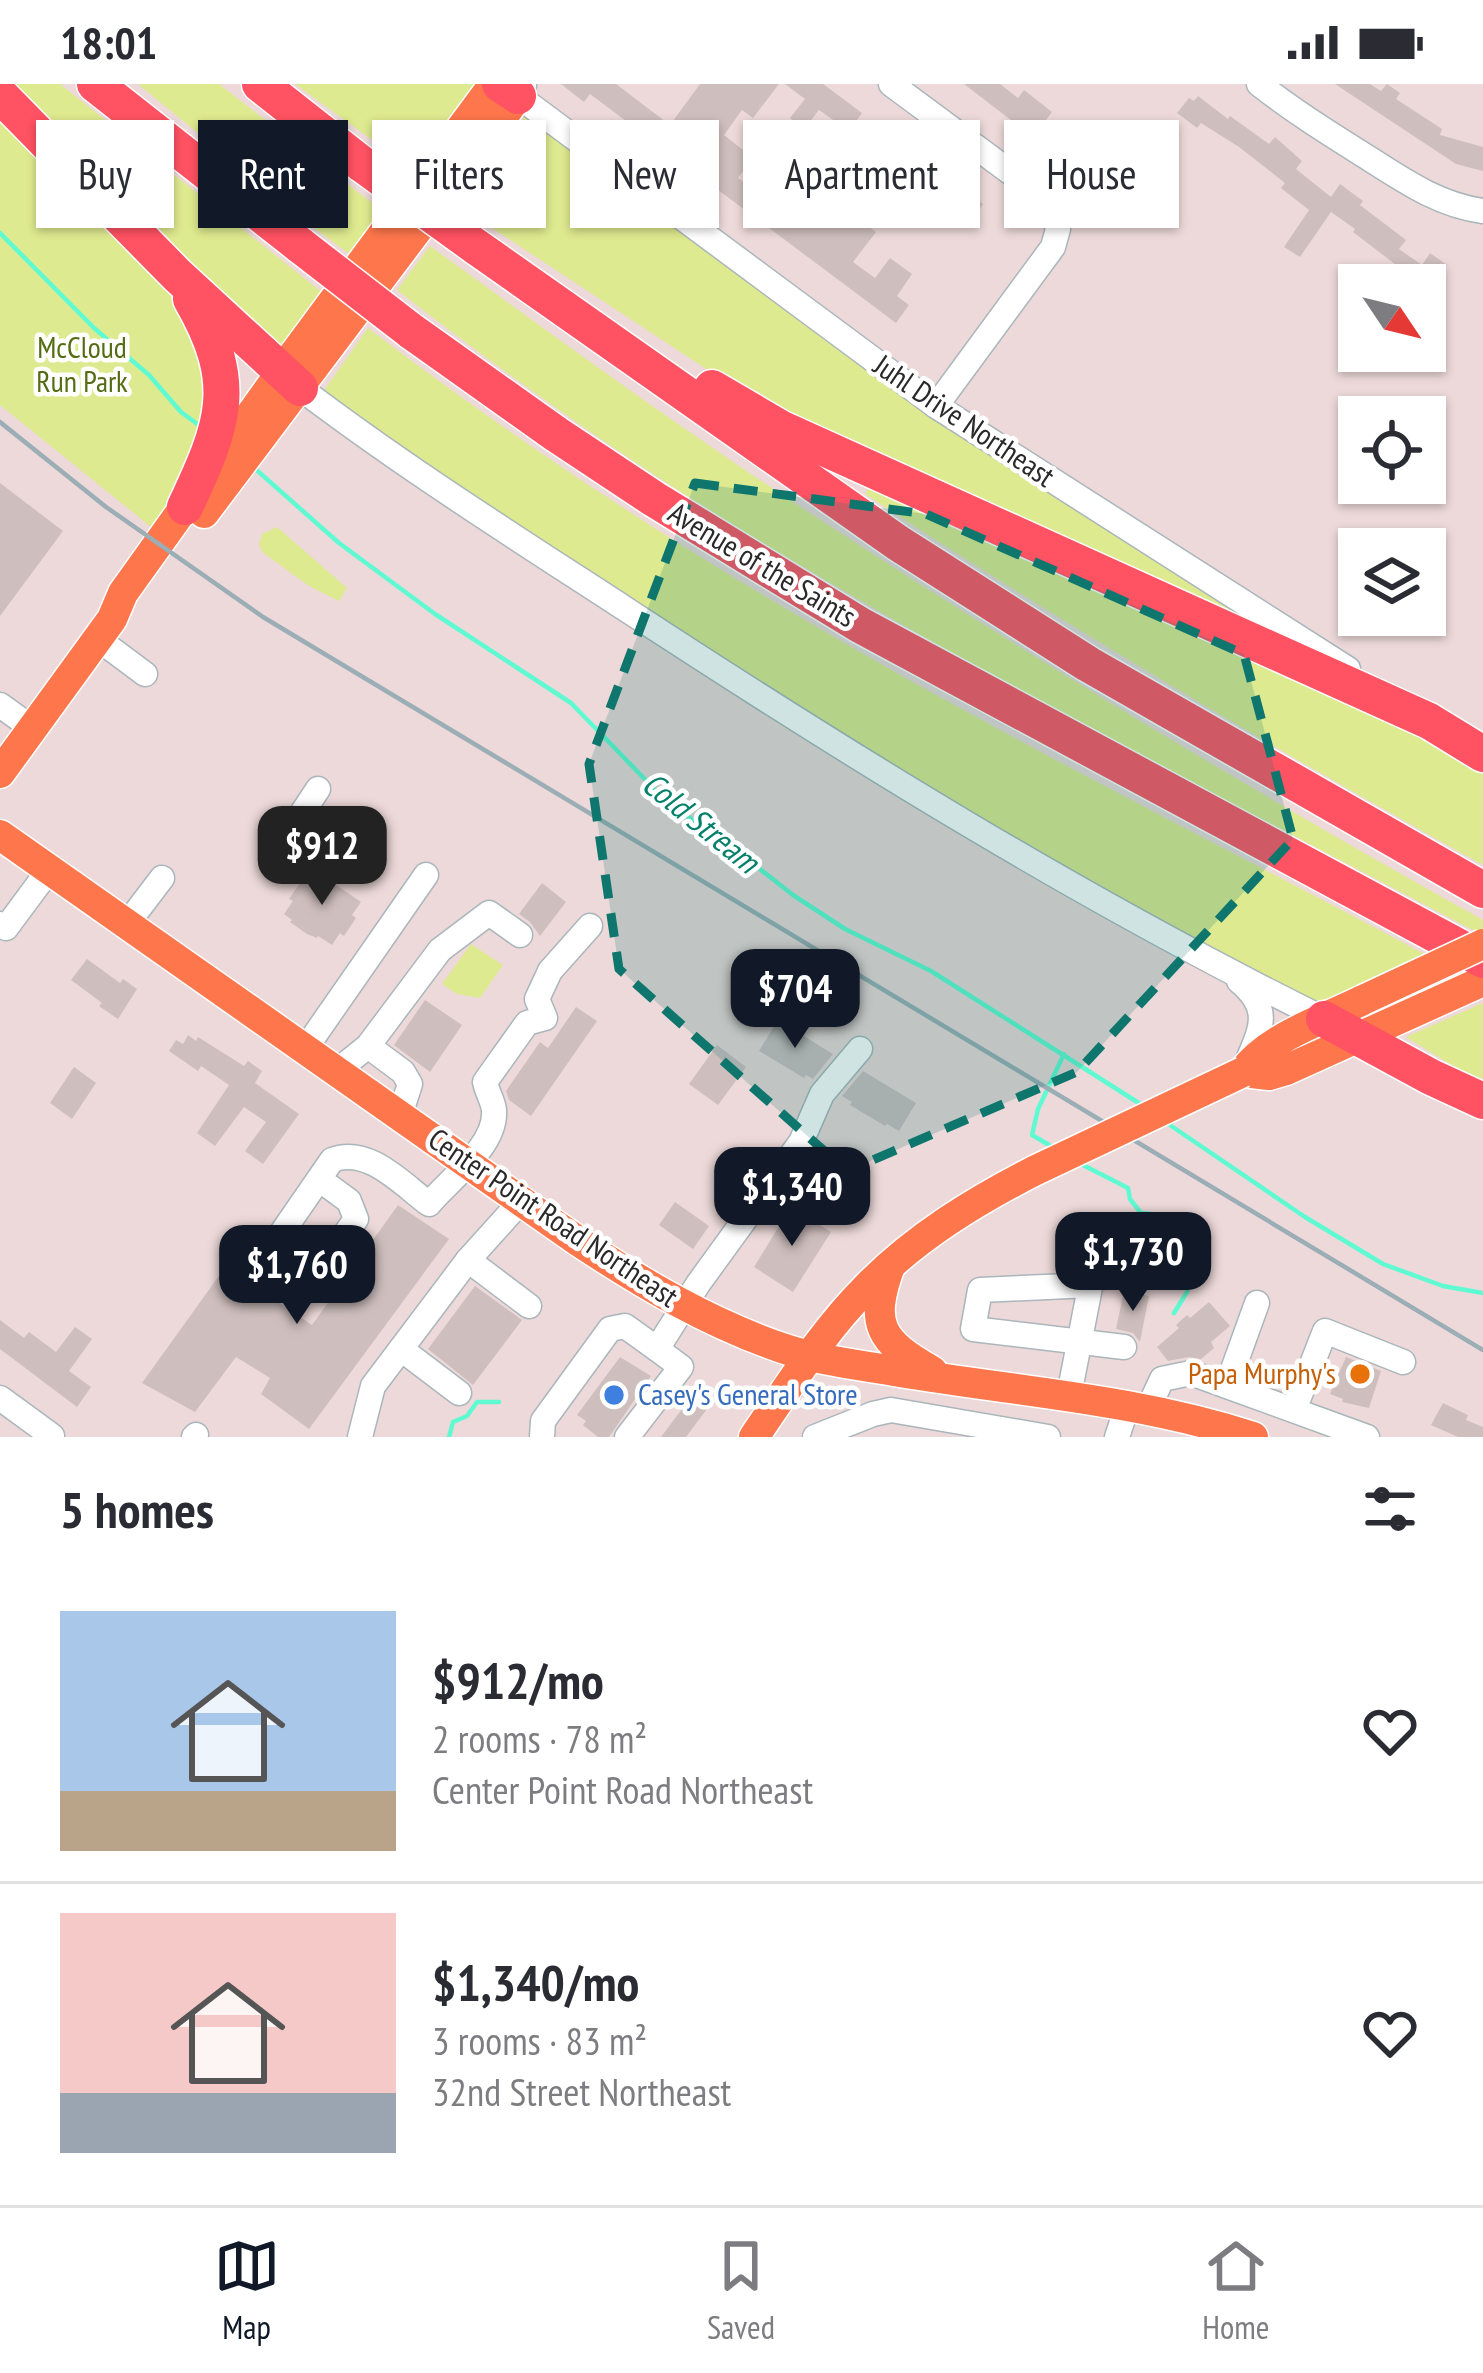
<!DOCTYPE html>
<html lang="en">
<head>
<meta charset="utf-8">
<style>
	body { margin:0; font-family:"PT Sans Narrow",sans-serif; background:#f7f7f7; color:#2b2b33; height:100vh; display:flex; flex-direction:column; font-size:45px; white-space:nowrap }
	* { box-sizing:border-box; margin:0 }
	p { font-size:39px; color:#7c7c81 }
	.icon { flex:none; width:66px; height:66px; fill:none; stroke:currentColor; stroke-width:2; stroke-linecap:round; stroke-linejoin:round }
	.map { position:relative; height:1353px; overflow:hidden }
	.sheet { display:flex; flex-direction:column; background:#fff; flex:1 }
	.sheet>* { flex:none }
	.banner { position:absolute; left:36px; top:36px; width:1413px; height:108px; display:flex; gap:24px }
	.needle { width:78px; rotate:125deg }
	.tools { position:absolute; left:1338px; top:180px; display:grid; gap:24px }
	.tools a { display:grid; place-items:center; width:108px; height:108px; border-radius:0px; background:#fff; box-shadow:0 3px 9px #0004; font-size:60px }
	.price { position:absolute; translate:-50% -102px; padding:0 27px; border-radius:24px; background:#111827; color:#fff; font-size:39px; line-height:78px; filter:drop-shadow(0 3px 6px #0008) }
	.price::after { content:''; position:absolute; left:50%; top:72px; width:36px; height:27px; margin-left:-18px; background:inherit; clip-path:polygon(0 0,100% 0,50% 100%) }
	.price.active { background:#222; color:#fff }
	ul { padding:0; list-style:none }
	li { display:flex; align-items:center; gap:36px; height:300px; padding:0 60px }
	li+li { border-top:3px solid #e1e1e2 }
	li span { display:grid; place-items:center; flex:none; width:336px; height:240px; border-radius:0px; color:#555 }
	li>.icon { margin-inline-start:auto }
	span .icon { width:144px; height:144px; fill:#fffc; stroke-width:1 }
	li b { font-size:51px }
	h2 { display:flex; justify-content:space-between; align-items:center; height:144px; padding:0 60px; font-size:51px }
	.pill { padding:0 42px; border-radius:0px; background:#fff; box-shadow:0 3px 9px #0004; font-size:42px; line-height:108px }
	.pill.active { background:#111827; color:#fff }
	.status { display:flex; justify-content:space-between; align-items:center; height:84px; padding:0 60px; background:#fff; direction:ltr }
	.status svg { height:33px; fill:currentColor }
	.menu { display:flex; justify-content:space-around; align-items:center; height:168px; border-top:3px solid #e1e1e2; background:#fff; font-size:33px; color:#7c7c81 }
	.menu a { display:grid; justify-items:center; gap:6px }
	.menu .active { color:#111827 }
	.map>svg:first-child { display:block }
</style>
</head>
<body>
<div class="status"><b>18:01</b><svg viewBox="0 0 49 12"><path d="M0 12V9h3v3zM5 12V6h3v6zM10 12V3h3v9zM15 12V0h3v12zM26 1h20v11H26zM47 4h2v5h-2z"/></svg></div>
<div class="map">
<svg width="1483" height="1353" viewBox="0 0 1483 1353">
	<rect width="100%" height="100%" fill="#edd9d9"/>
	<g fill="#deea8f">
		<path d="M7,0H60L324,210L283,265L262,254L101,83Z"/>
		<path d="M138,0H219L385,129L352,172L310,141Z"/>
		<path d="M295,0H477L415,87Z"/>
		<path d="M525,32L906,314L975,362L1173,485L1305,562L960,414L723,296L492,144L460,120Z"/>
		<path d="M0,37L148,186L180,223L209,292L204,352L156,447L0,321Z"/>
		<path d="M430,162C545,245 659,329 778,408C1008,560 1243,702 1483,836V849L1480,850C1225,714 962,583 716,430C606,362 499,285 397,206Z"/>
		<path d="M368,244C512,354 665,455 822,546C1020,662 1227,764 1430,873L1316,926C1186,854 1055,781 928,704C724,582 528,448 331,316L323,308Z"/>
		<path d="M871,400L1361,622L1483,687V781C1273,664 1066,542 865,410Z"/>
		<path d="M277,443L347,504L339,517L309,502L262,468L259,460L262,450Z"/>
		<path d="M471,860L503,881L480,914L457,910L442,900Z"/>
		<path d="M1483,919V1000L1406,953Z"/>
	</g>
	<g fill="none" stroke-linecap="round" stroke-linejoin="round">
		<g stroke="#60fad2" stroke-width="4.5">
			<path d="M0,149L94,244L149,291L181,328L200,342"/>
			<path d="M252,382L339,459L435,530L571,619L667,718L733,764L793,811L845,845L931,887L1145,1023"/>
			<path d="M1164,1037L1305,1133L1383,1180L1443,1202L1483,1209"/>
			<path d="M1056,1065L1032,1051L1038,1025L1064,970"/>
			<path d="M1081,1080L1128,1104L1130,1115L1141,1129L1152,1130L1173,1150L1176,1168L1191,1190L1187,1208L1174,1229"/>
			<path d="M449,1353L453,1338L467,1332L477,1318H499"/>
		</g>
	</g>
	<g fill="#cebfbe">
		<path d="M561,0H616L670,41L700,0H779L753,34L742,26L724,51L753,74L738,94L761,110L778,86L792,97L776,119L800,138L819,113L856,141L860,136L876,148L853,178L875,194L890,174L912,190L897,212L909,221L896,239L590,10L584,18Z"/>
		<path d="M785,0H823L862,29L849,47L819,26L804,45L790,34L805,15Z"/>
		<path d="M964,0H1000L1018,14L1024,6L1052,28L1033,53Z"/>
		<path d="M1335,0H1370L1381,7L1387,0L1400,9L1396,15L1442,45L1440,51L1483,63V87L1456,80Z"/>
		<path d="M1198,12L1228,35L1230,32L1269,60L1275,53L1302,77L1296,85L1331,113L1340,100L1363,117L1360,121L1406,156L1399,165L1422,181L1430,169L1447,181L1428,207L1425,201H1420L1403,189L1404,187L1353,148L1355,145L1331,128L1300,173L1284,163L1309,126L1281,104L1285,99L1239,63L1201,39L1197,44L1177,29L1189,14L1194,17Z"/>
		<path d="M883,44L983,120L970,138L914,96L898,118L883,107L899,86L869,63Z"/>
		<path d="M0,399L63,447L0,532Z"/>
		<path d="M314,786L361,818L352,831L356,834L344,852L340,849L332,861L318,852L317,854L307,850L290,838L292,836L284,830L293,817L289,815L302,796L305,798Z"/>
		<path d="M542,799L566,818L540,852L530,838L519,830Z"/>
		<path d="M87,875L120,899L123,895L137,905L118,935L99,922L102,919L71,896Z"/>
		<path d="M425,916L462,941L430,988L394,961Z"/>
		<path d="M576,923L597,937L531,1032L509,1016L506,1007L540,958L548,964Z"/>
		<path d="M778,936L833,970L813,995L806,991L804,994L759,967Z"/>
		<path d="M188,951L196,957L198,953L244,982L248,977L262,987L255,999L299,1030L263,1080L245,1067L266,1038L244,1023L215,1062L197,1049L229,1001L201,982L198,987L169,967L176,956L183,960Z"/>
		<path d="M717,961L746,983L718,1021L689,1000Z"/>
		<path d="M74,983L96,999L72,1035L50,1019Z"/>
		<path d="M863,987L916,1019L899,1047L887,1040L885,1042L850,1021L852,1018L842,1012Z"/>
		<path d="M675,1118L709,1142L693,1165L659,1141Z"/>
		<path d="M398,1121L449,1155L309,1345L261,1310L270,1294L236,1273L195,1328L142,1299L226,1182L312,1241Z"/>
		<path d="M791,1123L831,1148L793,1208L754,1183Z"/>
		<path d="M475,1202L522,1236L473,1301L428,1265Z"/>
		<path d="M1124,1207L1149,1212L1140,1258L1133,1249L1116,1245Z"/>
		<path d="M1209,1218L1230,1242L1211,1258L1214,1264L1201,1275L1189,1273L1168,1277L1157,1263L1179,1244L1176,1241L1187,1231L1190,1234Z"/>
		<path d="M0,1236L24,1254L29,1248L56,1268L75,1243L92,1255L69,1287L91,1303L77,1323L0,1265Z"/>
		<path d="M620,1273L651,1292L609,1353H598L583,1341L586,1337L577,1331Z"/>
		<path d="M1346,1273L1381,1287L1369,1324L1342,1318L1343,1315L1330,1310Z"/>
		<path d="M697,1305L713,1317L686,1353H661Z"/>
		<path d="M1443,1319L1468,1331L1466,1336L1483,1343V1353H1458L1431,1341Z"/>
	</g>
	<g fill="none" stroke-linecap="round" stroke-linejoin="round">
		<g stroke="#aab6bb" stroke-width="27">
			<g id="minor">
				<path d="M891,0L1049,117L1058,145L1053,163L936,322"/>
				<path d="M1259,0C1292,26 1327,48 1362,70C1400,94 1437,121 1483,127"/>
				<path d="M524,2L518,12L936,322L1348,585"/>
				<path d="M300,304C404,383 515,453 624,524C850,672 1081,815 1324,935"/>
				<path d="M98,555L145,590"/>
				<path d="M0,621L32,644"/>
				<path d="M303,766L287,752L318,705"/>
				<path d="M0,840L6,844L49,786"/>
				<path d="M127,840L162,794"/>
				<path d="M1239,897C1274,926 1260,947 1245,983"/>
				<path d="M368,962L403,988L410,1000L400,1031"/>
				<path d="M305,965L426,791"/>
				<path d="M337,987L368,962L440,866L489,829L520,851"/>
				<path d="M319,1095L349,1117L356,1135L314,1194L305,1200L294,1197L263,1176L332,1076C368,1062 401,1099 429,1120C450,1095 497,1061 494,1026C493,1017 487,1008 485,998L527,939L545,934L537,915L550,887L590,842"/>
				<path d="M468,1176L529,1222"/>
				<path d="M1090,1201L980,1206L973,1245L1124,1263"/>
				<path d="M401,1265L459,1309"/>
				<path d="M1227,1302L1257,1219"/>
				<path d="M1069,1311L1094,1183L1129,1190"/>
				<path d="M0,1314L52,1352"/>
				<path d="M1148,1325L1162,1295L1191,1289L1367,1353"/>
				<path d="M1294,1326L1325,1247L1403,1278"/>
				<path d="M194,1353L196,1351"/>
				<path d="M360,1353L373,1302L468,1176L522,1116"/>
				<path d="M542,1353L543,1337L610,1245L625,1242L657,1265L698,1200L801,1058L822,1010L860,965"/>
				<path d="M627,1353L681,1283L657,1265"/>
				<path d="M815,1353L873,1330L891,1326L1048,1353"/>
				<path d="M1117,1353L1128,1320"/>
			</g>
		</g>
		<g stroke="#fff" stroke-width="33">
			<g id="major">
				<path d="M204,429L518,12"/>
				<path d="M0,689L112,535L123,509L292,273L494,0"/>
				<path d="M0,751L578,1157C643,1200 709,1239 782,1264C820,1277 861,1281 900,1288C1021,1308 1135,1315 1253,1353"/>
				<path d="M1363,916C1325,935 1268,953 1243,988L1269,991L1286,986L1483,897"/>
				<path d="M890,1182C869,1240 879,1257 932,1287"/>
				<path d="M754,1353C789,1302 823,1247 867,1203C916,1153 975,1117 1036,1086"/>
			</g>
		</g>
		<g stroke="#fff" stroke-width="39">
			<g id="highway">
				<path d="M95,0L301,162"/>
				<path d="M260,0L363,81"/>
				<path d="M500,0L518,12"/>
				<path d="M0,11L177,191L300,304"/>
				<path d="M475,162L898,459L1088,580L1483,806"/>
				<path d="M411,247L556,350L654,415L860,541L1483,876"/>
				<path d="M712,304L782,345L1429,637L1483,670"/>
				<path d="M185,423C224,340 240,300 191,215"/>
				<path d="M1324,935L1431,993L1483,1017"/>
			</g>
		</g>
		<use href="#minor" stroke="#fff" stroke-width="24"/>
		<use href="#major" stroke="#fe764c" stroke-width="30"/>
		<use href="#highway" stroke="#ff5262" stroke-width="36"/>
		<path stroke="#9badb5" stroke-width="4.5" d="M0,338L106,423L263,533L1483,1266"/>
		<g stroke="#fff" stroke-width="33" stroke-linecap="butt">
			<g id="major-bridge">
				<path d="M1363,916L1483,860"/>
				<path d="M1036,1086L1243,988"/>
			</g>
		</g>
		<g stroke="#fff" stroke-width="39" stroke-linecap="butt">
			<g id="highway-bridge">
				<path d="M363,81L475,162"/>
				<path d="M301,162L411,247"/>
			</g>
		</g>
		<use href="#major-bridge" stroke="#fe764c" stroke-width="30"/>
		<use href="#highway-bridge" stroke="#ff5262" stroke-width="36"/>
	</g>
	<path fill="#0f766e" fill-opacity="0.2" stroke="#0f766e" stroke-width="9" stroke-dasharray="24 15" stroke-linejoin="round" d="M695,399L926,430L1244,570L1293,755L1077,988L847,1087L619,885L589,680Z"/>
	<circle fill="#e8710a" stroke="#fff" stroke-width="4.5" cx="1360" cy="1290" r="12"/>
	<circle fill="#3f7fe0" stroke="#fff" stroke-width="4.5" cx="614" cy="1311" r="12"/>
	<g text-anchor="middle" stroke-width="9" stroke-linejoin="round" paint-order="stroke">
		<g font-size="30" fill="#556c12" stroke="#fff">
			<text x="82" y="274">McCloud<tspan x="82" dy="34">Run Park</tspan></text>
		</g>
		<g font-size="30" fill="#292929" stroke="#fff">
			<text transform="translate(964 337) rotate(34)" y="10">Juhl Drive Northeast</text>
			<text transform="translate(762 481) rotate(31)" y="10">Avenue of the Saints</text>
			<text transform="translate(553 1134) rotate(34)" y="10">Center Point Road Northeast</text>
		</g>
		<g font-size="30" fill="#c56008" stroke="#fff" text-anchor="end">
			<text x="1336" y="1300">Papa Murphy's</text>
		</g>
		<g font-size="30" fill="#366cbe" stroke="#fff" text-anchor="start">
			<text x="638" y="1321">Casey's General Store</text>
		</g>
		<g font-size="33" font-style="italic" fill="#04816a" stroke="#fff">
			<text transform="translate(701 738) rotate(39)" y="12">Cold Stream</text>
		</g>
	</g>
</svg>
<div class="tools">
<a><svg class="needle" viewBox="-14 -14 28 28"><path d="M0-13l5 13h-10z" fill="#e53935"/><path d="M0 13l5-13h-10z" fill="#7c7c81"/></svg></a>
<a><svg class="icon" aria-label="locate" viewBox="0 0 24 24"><circle cx="12" cy="12" r="6"/><path d="M12 2v4M12 18v4M2 12h4M18 12h4"/></svg></a>
<a><svg class="icon" aria-label="layers" viewBox="0 0 24 24"><path d="M12 4l9 5-9 5-9-5zM3 14l9 5 9-5"/></svg></a>
</div>
<b class="price active" style="left:322px;top:824px">$912</b>
<b class="price" style="left:795px;top:967px">$704</b>
<b class="price" style="left:792px;top:1165px">$1,340</b>
<b class="price" style="left:1133px;top:1230px">$1,730</b>
<b class="price" style="left:297px;top:1243px">$1,760</b>
<div class="banner">
<a class="pill">Buy</a>
<a class="pill active">Rent</a>
<a class="pill">Filters</a>
<a class="pill">New</a>
<a class="pill">Apartment</a>
<a class="pill">House</a>
</div>
</div>
<section class="sheet">
<h2>5 homes<svg class="icon" aria-label="filters" viewBox="0 0 24 24"><path d="M4 7h16M4 17h16"/><circle cx="9" cy="7" r="2"/><circle cx="15" cy="17" r="2"/></svg></h2>
<ul>
<li><span style="background:linear-gradient(#a9c7e8 75%,#b9a48a 0)"><svg class="icon" aria-label="home" viewBox="0 0 24 24"><path d="M3 11l9-7 9 7M6 9v11h12V9"/></svg></span><div><b>$912/mo</b><p>2 rooms · 78 m²</p><p>Center Point Road Northeast</p></div><svg class="icon" aria-label="heart" viewBox="0 0 24 24"><path d="M12 20l-8-8c-3-5 5-10 8-4 3-6 11-1 8 4z"/></svg></li>
<li><span style="background:linear-gradient(#f6c9c9 75%,#9aa5b1 0)"><svg class="icon" aria-label="home" viewBox="0 0 24 24"><path d="M3 11l9-7 9 7M6 9v11h12V9"/></svg></span><div><b>$1,340/mo</b><p>3 rooms · 83 m²</p><p>32nd Street Northeast</p></div><svg class="icon" aria-label="heart" viewBox="0 0 24 24"><path d="M12 20l-8-8c-3-5 5-10 8-4 3-6 11-1 8 4z"/></svg></li>
</ul>
</section>
<nav class="menu">
<a class="active"><svg class="icon" aria-label="map" viewBox="0 0 24 24"><path d="M3 6l6-2 6 2 6-2v14l-6 2-6-2-6 2zM9 4v14M15 6v14"/></svg>Map</a>
<a><svg class="icon" aria-label="saved" viewBox="0 0 24 24"><path d="M7 4h10v16l-5-4-5 4z"/></svg>Saved</a>
<a><svg class="icon" aria-label="home" viewBox="0 0 24 24"><path d="M3 11l9-7 9 7M6 9v11h12V9"/></svg>Home</a>
</nav>
</body>
</html>
